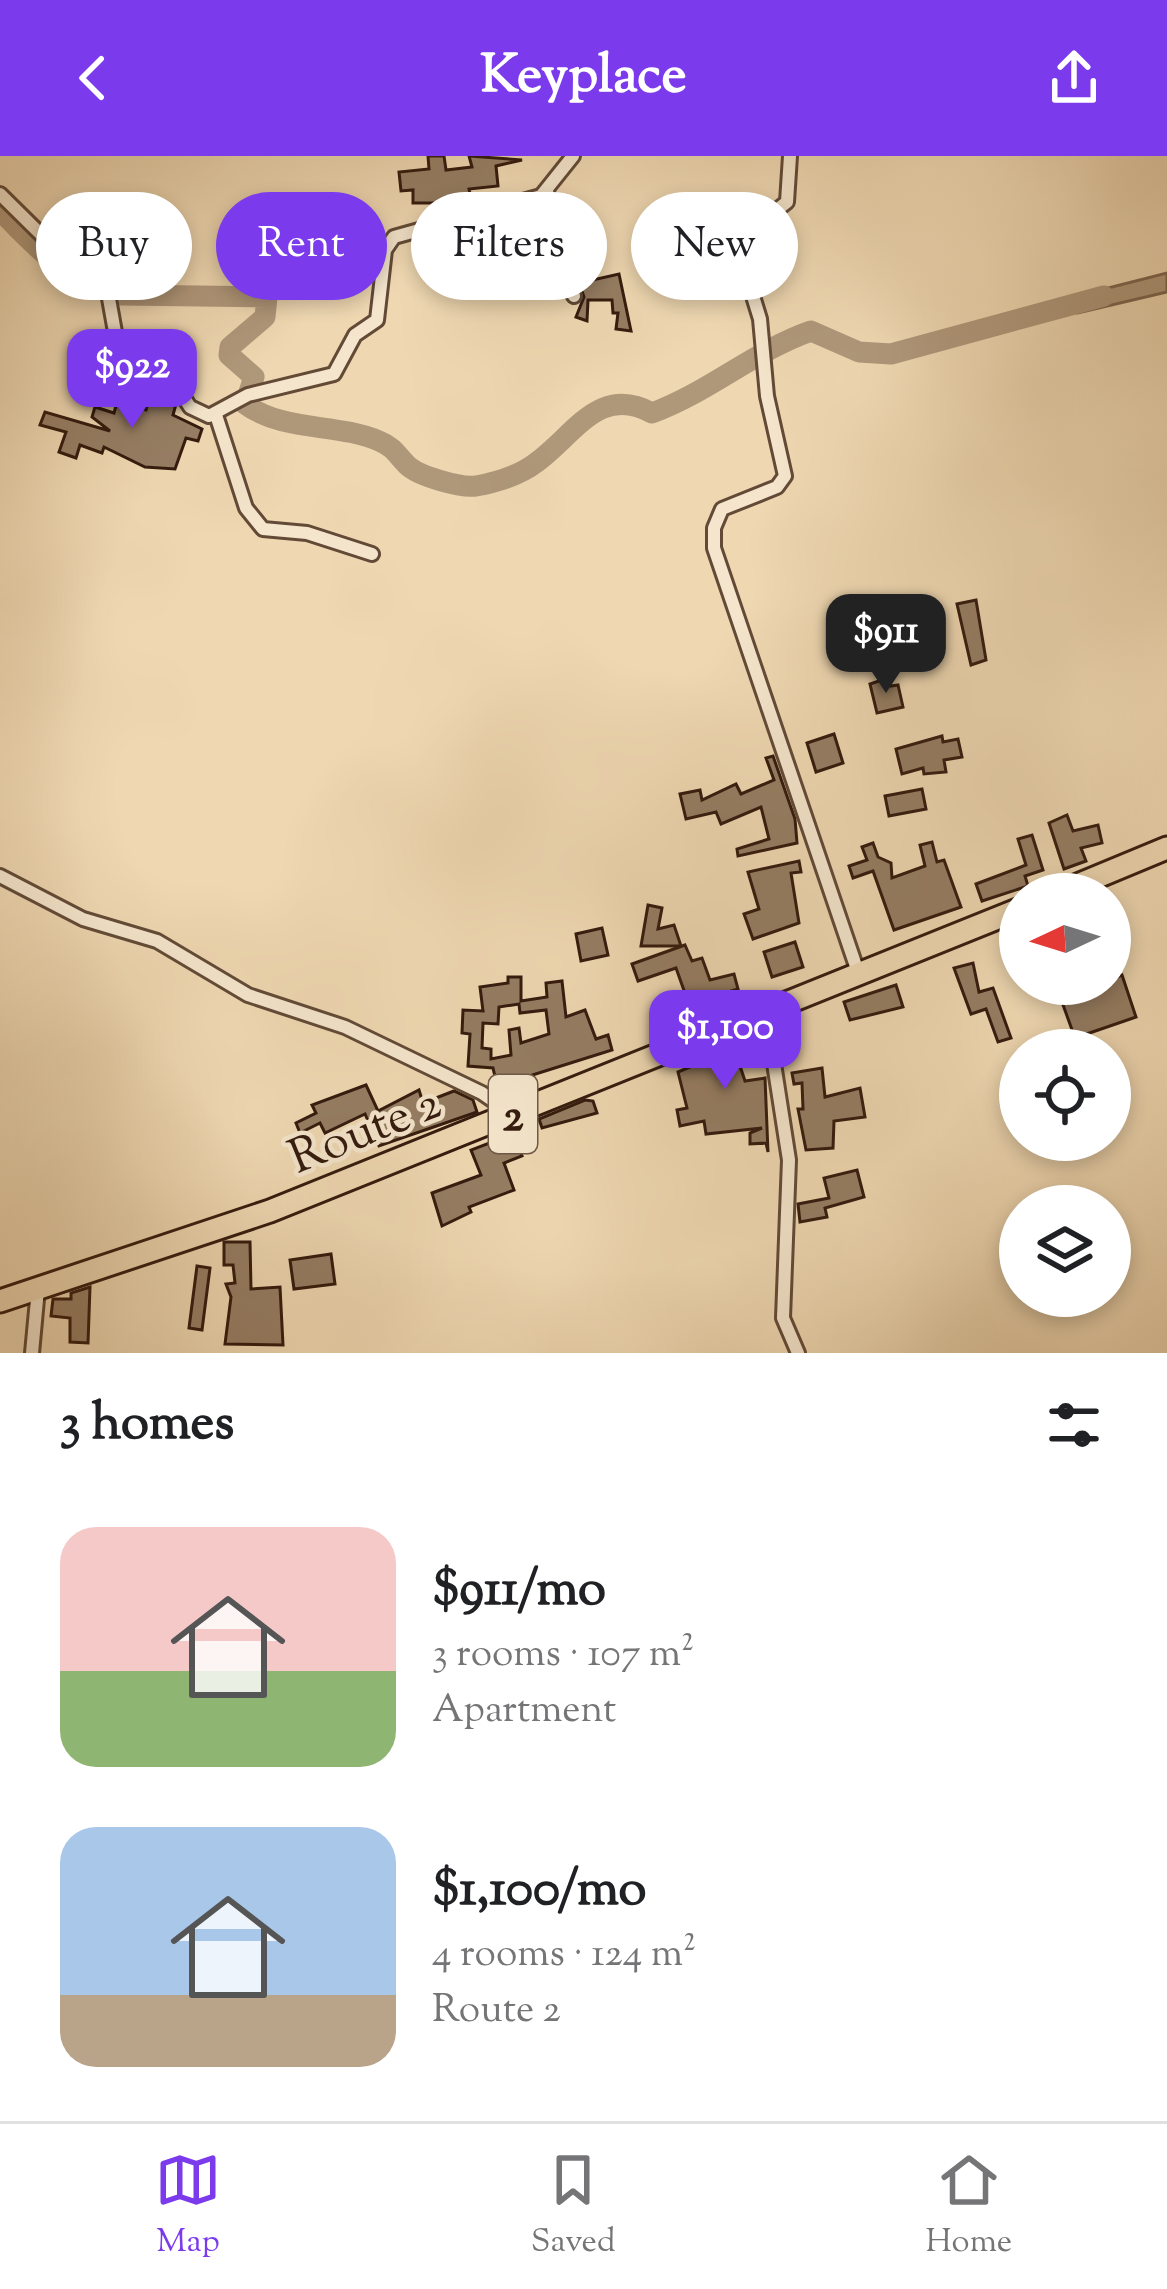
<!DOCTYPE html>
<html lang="en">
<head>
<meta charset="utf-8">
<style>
	body { margin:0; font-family:"Sorts Mill Goudy",serif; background:#f6f6f6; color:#202124; height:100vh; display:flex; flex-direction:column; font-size:45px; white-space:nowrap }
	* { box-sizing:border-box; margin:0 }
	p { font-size:39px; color:#757577 }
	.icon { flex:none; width:66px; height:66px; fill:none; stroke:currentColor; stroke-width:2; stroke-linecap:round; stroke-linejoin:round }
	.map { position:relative; height:1197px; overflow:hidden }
	.side { display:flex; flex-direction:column; background:#fff; flex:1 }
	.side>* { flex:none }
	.top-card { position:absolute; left:36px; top:36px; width:1095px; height:108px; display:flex; gap:24px }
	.needle { width:78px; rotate:266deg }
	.tools { position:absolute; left:999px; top:717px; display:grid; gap:24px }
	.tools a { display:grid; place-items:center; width:132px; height:132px; border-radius:50%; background:#fff; box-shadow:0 6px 18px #0003; font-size:60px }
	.price { position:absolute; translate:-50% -102px; padding:0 27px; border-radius:24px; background:#7c3aed; color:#fff; font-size:39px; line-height:78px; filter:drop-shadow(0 3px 6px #0008) }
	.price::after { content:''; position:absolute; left:50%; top:72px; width:36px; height:27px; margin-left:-18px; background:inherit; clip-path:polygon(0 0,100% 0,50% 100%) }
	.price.active { background:#222; color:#fff }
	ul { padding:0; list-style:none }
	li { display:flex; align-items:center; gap:36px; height:300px; padding:0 60px }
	li span { display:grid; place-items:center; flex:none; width:336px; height:240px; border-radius:36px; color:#555 }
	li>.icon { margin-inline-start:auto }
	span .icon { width:144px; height:144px; fill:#fffc; stroke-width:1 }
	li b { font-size:51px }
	h2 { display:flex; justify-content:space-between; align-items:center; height:144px; padding:0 60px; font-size:51px }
	.chip { padding:0 42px; border-radius:54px; background:#fff; box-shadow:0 6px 18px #0003; font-size:42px; line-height:108px }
	.chip.active { background:#7c3aed; color:#fff }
	header { display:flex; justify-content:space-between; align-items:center; height:156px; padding:0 60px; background:#7c3aed; color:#fff; font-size:54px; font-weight:700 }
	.dock { display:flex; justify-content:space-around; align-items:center; height:168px; border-top:3px solid #e0e0e0; background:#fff; font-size:33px; color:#757577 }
	.dock a { display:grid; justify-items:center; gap:6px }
	.dock .active { color:#7c3aed }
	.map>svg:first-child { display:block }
</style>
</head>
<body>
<header><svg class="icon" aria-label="back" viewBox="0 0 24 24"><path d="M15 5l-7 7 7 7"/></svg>Keyplace<svg class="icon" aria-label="share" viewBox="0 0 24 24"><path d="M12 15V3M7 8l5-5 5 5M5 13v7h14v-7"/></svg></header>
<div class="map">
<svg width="1167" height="1197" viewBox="0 0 1167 1197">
	<rect width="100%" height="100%" fill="#eed7b1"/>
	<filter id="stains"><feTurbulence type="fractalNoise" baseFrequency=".00167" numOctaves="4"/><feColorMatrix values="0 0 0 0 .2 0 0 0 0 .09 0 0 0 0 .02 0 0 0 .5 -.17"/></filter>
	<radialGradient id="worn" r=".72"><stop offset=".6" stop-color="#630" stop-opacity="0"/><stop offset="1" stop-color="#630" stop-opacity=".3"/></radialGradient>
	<path fill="#af977a" stroke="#7e654f" stroke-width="3" d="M1167,117V136L1078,157L1077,140Z"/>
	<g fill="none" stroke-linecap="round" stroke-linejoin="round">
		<path stroke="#af977a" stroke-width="21" d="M0,54C39,96 66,122 121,139L267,141L265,161L230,191L229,199L254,221L245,248C283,276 338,267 379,285C394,291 397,299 407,309C418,320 460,332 476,330C498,326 519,320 537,306C575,278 600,228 652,257C709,236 754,195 811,175L859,196L891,198L1104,140"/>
	</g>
	<g fill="#957d63" stroke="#341b0e" stroke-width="3" fill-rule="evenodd">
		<path d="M428,0H444L446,14L472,11L469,0L522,4L496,10L498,30L469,33L471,42L436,51L435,47H413V34L401,35L399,16L429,13Z"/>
		<path d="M717,72L728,104L702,113L691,81Z"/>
		<path d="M589,73L590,79H600L599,111L571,112L573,80Z"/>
		<path d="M619,118L631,175L616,173L618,157H613L612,144H588L587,165L576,161L584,141L579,127Z"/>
		<path d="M140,223L165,232L176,248L173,259L202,273L198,285L186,282L175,313L145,311L104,291L102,297L80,289L76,302L59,296L66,276L40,269L45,256L110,275L92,261L95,251L114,257L117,246L146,254L151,233L139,230Z"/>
		<path d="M976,444L986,504L971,509L957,448Z"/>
		<path d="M888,522L891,530L898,529L903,551L877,557L870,528Z"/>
		<path d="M834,578L843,607L816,616L807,587Z"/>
		<path d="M942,580L943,586L958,583L962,601L944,604L946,616L924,618L923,612L902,618L896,593Z"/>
		<path d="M773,600L795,663L797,687L738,700L737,693L769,683L761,651L721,668L716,656L686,663L680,638L700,634L702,644L736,628L741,638L774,624L766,602Z"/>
		<path d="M922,633L926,653L889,660L885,640Z"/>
		<path d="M1067,659L1073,675L1098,669L1102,687L1081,692L1086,705L1064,713L1049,667Z"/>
		<path d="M1032,679L1043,714L1025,720L1028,730L982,745L976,728L1026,709L1018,683Z"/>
		<path d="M932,686L937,706L944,704L961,751L894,774L873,715L853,722L849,710L867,704L862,691L873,687L878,701L891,707L892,722L925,710L920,689Z"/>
		<path d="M799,705L801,716L791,717L799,767L753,783L744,758L759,753L748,716Z"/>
		<path d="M648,749L662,752L658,773L674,769L681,790H641Z"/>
		<path d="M602,772L608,799L581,805L576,778Z"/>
		<path d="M795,786L803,811L772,821L764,796Z"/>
		<path d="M685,789L692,805L702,802L710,824L734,818L738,833L718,839L720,844L692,857L676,812L638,825L632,808Z"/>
		<path d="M973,807L979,836L993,832L1011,882L998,886L986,853L971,858L954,812Z"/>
		<path d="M1122,819L1136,861L1075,882L1062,846Z"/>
		<path d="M508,821H521V845L547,841L546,827L562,825L566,861L585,854L596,883L608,879L612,894L526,921L529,931L516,934L513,921L496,925L493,912L468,910L470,878L462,877L463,854L483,855L480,831L508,827ZM519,848L520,857L546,854L549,878L521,887L519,872L509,874L511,899L491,903V893L482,892L483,867L498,868L499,851Z"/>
		<path d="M896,829L903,851L850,864L844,846Z"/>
		<path d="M755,876L759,885L746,890L751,903L739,907L745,925L765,922L768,996L766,987L750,988V977L762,972L706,978L704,965L680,970L677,954L687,952L678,916L695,909L692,901Z"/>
		<path d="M822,912L825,941L860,932L865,961L834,965L833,992L806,994L798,953H803L802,927L794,928L792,917Z"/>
		<path d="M366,929L378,955L419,934L423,947L454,935L473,944L477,956L379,990L365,958L325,977L320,967L300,977L296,967L316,957L312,949Z"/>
		<path d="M585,944L593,945L597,957L542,972L539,963Z"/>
		<path d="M513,978L522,1000L504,1007L514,1034L469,1051L471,1056L442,1070L432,1037L481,1019L471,994Z"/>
		<path d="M857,1014L864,1041L825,1052L827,1061L800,1066L798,1048L829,1042L824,1022Z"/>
		<path d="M224,1086H250L251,1133L280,1131L283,1189L225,1188L231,1141L226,1128L235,1127L233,1109H224Z"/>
		<path d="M331,1098L335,1128L294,1133L290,1104Z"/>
		<path d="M197,1110L210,1112L202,1174L189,1172Z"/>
		<path d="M90,1131L88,1187L70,1186V1162L51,1160L53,1143H71V1137Z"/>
	</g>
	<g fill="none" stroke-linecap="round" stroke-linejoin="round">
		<g stroke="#624a37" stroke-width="18">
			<g id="minor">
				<path d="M790,0L787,46L773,57L737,67L733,75L760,163L767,240L785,320L777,331L722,353L714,372V392L859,819"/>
				<path d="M547,35L561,117L574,140"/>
				<path d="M0,38L79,116L108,137L120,204L172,223L190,251L209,260L248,239L334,218L355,179L377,164L385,94L394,81L541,40L573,0"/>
				<path d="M216,259L246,352L263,373L307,377L372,398"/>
				<path d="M0,720L83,763L157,785L248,839L345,871L482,937L511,957"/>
				<path d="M766,856L789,1004L783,1162L798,1197"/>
				<path d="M32,1197L38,1133"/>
			</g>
		</g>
		<g stroke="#341b0e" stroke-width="27">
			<g id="trunk">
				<path d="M1056,738L1167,692"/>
				<path d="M0,1145L270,1055L1020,753"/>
			</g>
		</g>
		<use href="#minor" stroke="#f4e5cc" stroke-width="12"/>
		<use href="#trunk" stroke="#eed7b1" stroke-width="21"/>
	</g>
	<g text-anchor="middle" stroke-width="9" stroke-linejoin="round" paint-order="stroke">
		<rect fill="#f4e5cc" stroke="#6e5847" stroke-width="3" x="489" y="919" width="48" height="78" rx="9"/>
		<g font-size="45" font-weight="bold" fill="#341b0e">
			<text x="513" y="974">2</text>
		</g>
		<g font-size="48" fill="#341b0e" stroke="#f4e5cc">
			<text transform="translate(364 972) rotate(-22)" y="17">Route 2</text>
		</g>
	</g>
	<rect width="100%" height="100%" filter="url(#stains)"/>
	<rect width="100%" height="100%" fill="url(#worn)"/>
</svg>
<div class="tools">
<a><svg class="needle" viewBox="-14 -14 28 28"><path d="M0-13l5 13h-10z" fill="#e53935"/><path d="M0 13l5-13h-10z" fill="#757577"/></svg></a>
<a><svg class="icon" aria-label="locate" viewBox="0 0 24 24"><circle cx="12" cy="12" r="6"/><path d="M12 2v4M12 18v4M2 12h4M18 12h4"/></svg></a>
<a><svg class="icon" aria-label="layers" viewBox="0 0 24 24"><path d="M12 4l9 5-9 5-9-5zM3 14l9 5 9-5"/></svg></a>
</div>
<b class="price" style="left:132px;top:275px">$922</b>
<b class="price active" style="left:886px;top:540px">$911</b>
<b class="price" style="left:725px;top:936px">$1,100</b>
<div class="top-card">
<a class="chip">Buy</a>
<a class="chip active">Rent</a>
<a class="chip">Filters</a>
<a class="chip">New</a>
</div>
</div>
<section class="side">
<h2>3 homes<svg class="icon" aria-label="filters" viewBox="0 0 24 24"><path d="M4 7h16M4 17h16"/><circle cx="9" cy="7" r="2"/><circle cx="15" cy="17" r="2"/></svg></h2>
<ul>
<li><span style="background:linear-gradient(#f6c9c9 60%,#8fb573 0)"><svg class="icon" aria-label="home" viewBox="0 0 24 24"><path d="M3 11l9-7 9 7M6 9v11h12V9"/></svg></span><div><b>$911/mo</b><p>3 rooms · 107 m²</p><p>Apartment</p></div></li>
<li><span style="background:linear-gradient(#a9c7e8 70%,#b9a48a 0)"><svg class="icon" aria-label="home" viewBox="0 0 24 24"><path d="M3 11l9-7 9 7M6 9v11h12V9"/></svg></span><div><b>$1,100/mo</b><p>4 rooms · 124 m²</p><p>Route 2</p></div></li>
</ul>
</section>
<nav class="dock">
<a class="active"><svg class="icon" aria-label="map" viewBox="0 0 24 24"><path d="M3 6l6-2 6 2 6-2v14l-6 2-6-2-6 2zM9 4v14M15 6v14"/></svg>Map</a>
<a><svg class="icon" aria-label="saved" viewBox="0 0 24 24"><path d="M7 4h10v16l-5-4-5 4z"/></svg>Saved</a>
<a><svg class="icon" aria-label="home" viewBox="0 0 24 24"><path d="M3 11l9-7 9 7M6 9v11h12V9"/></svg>Home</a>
</nav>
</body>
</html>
